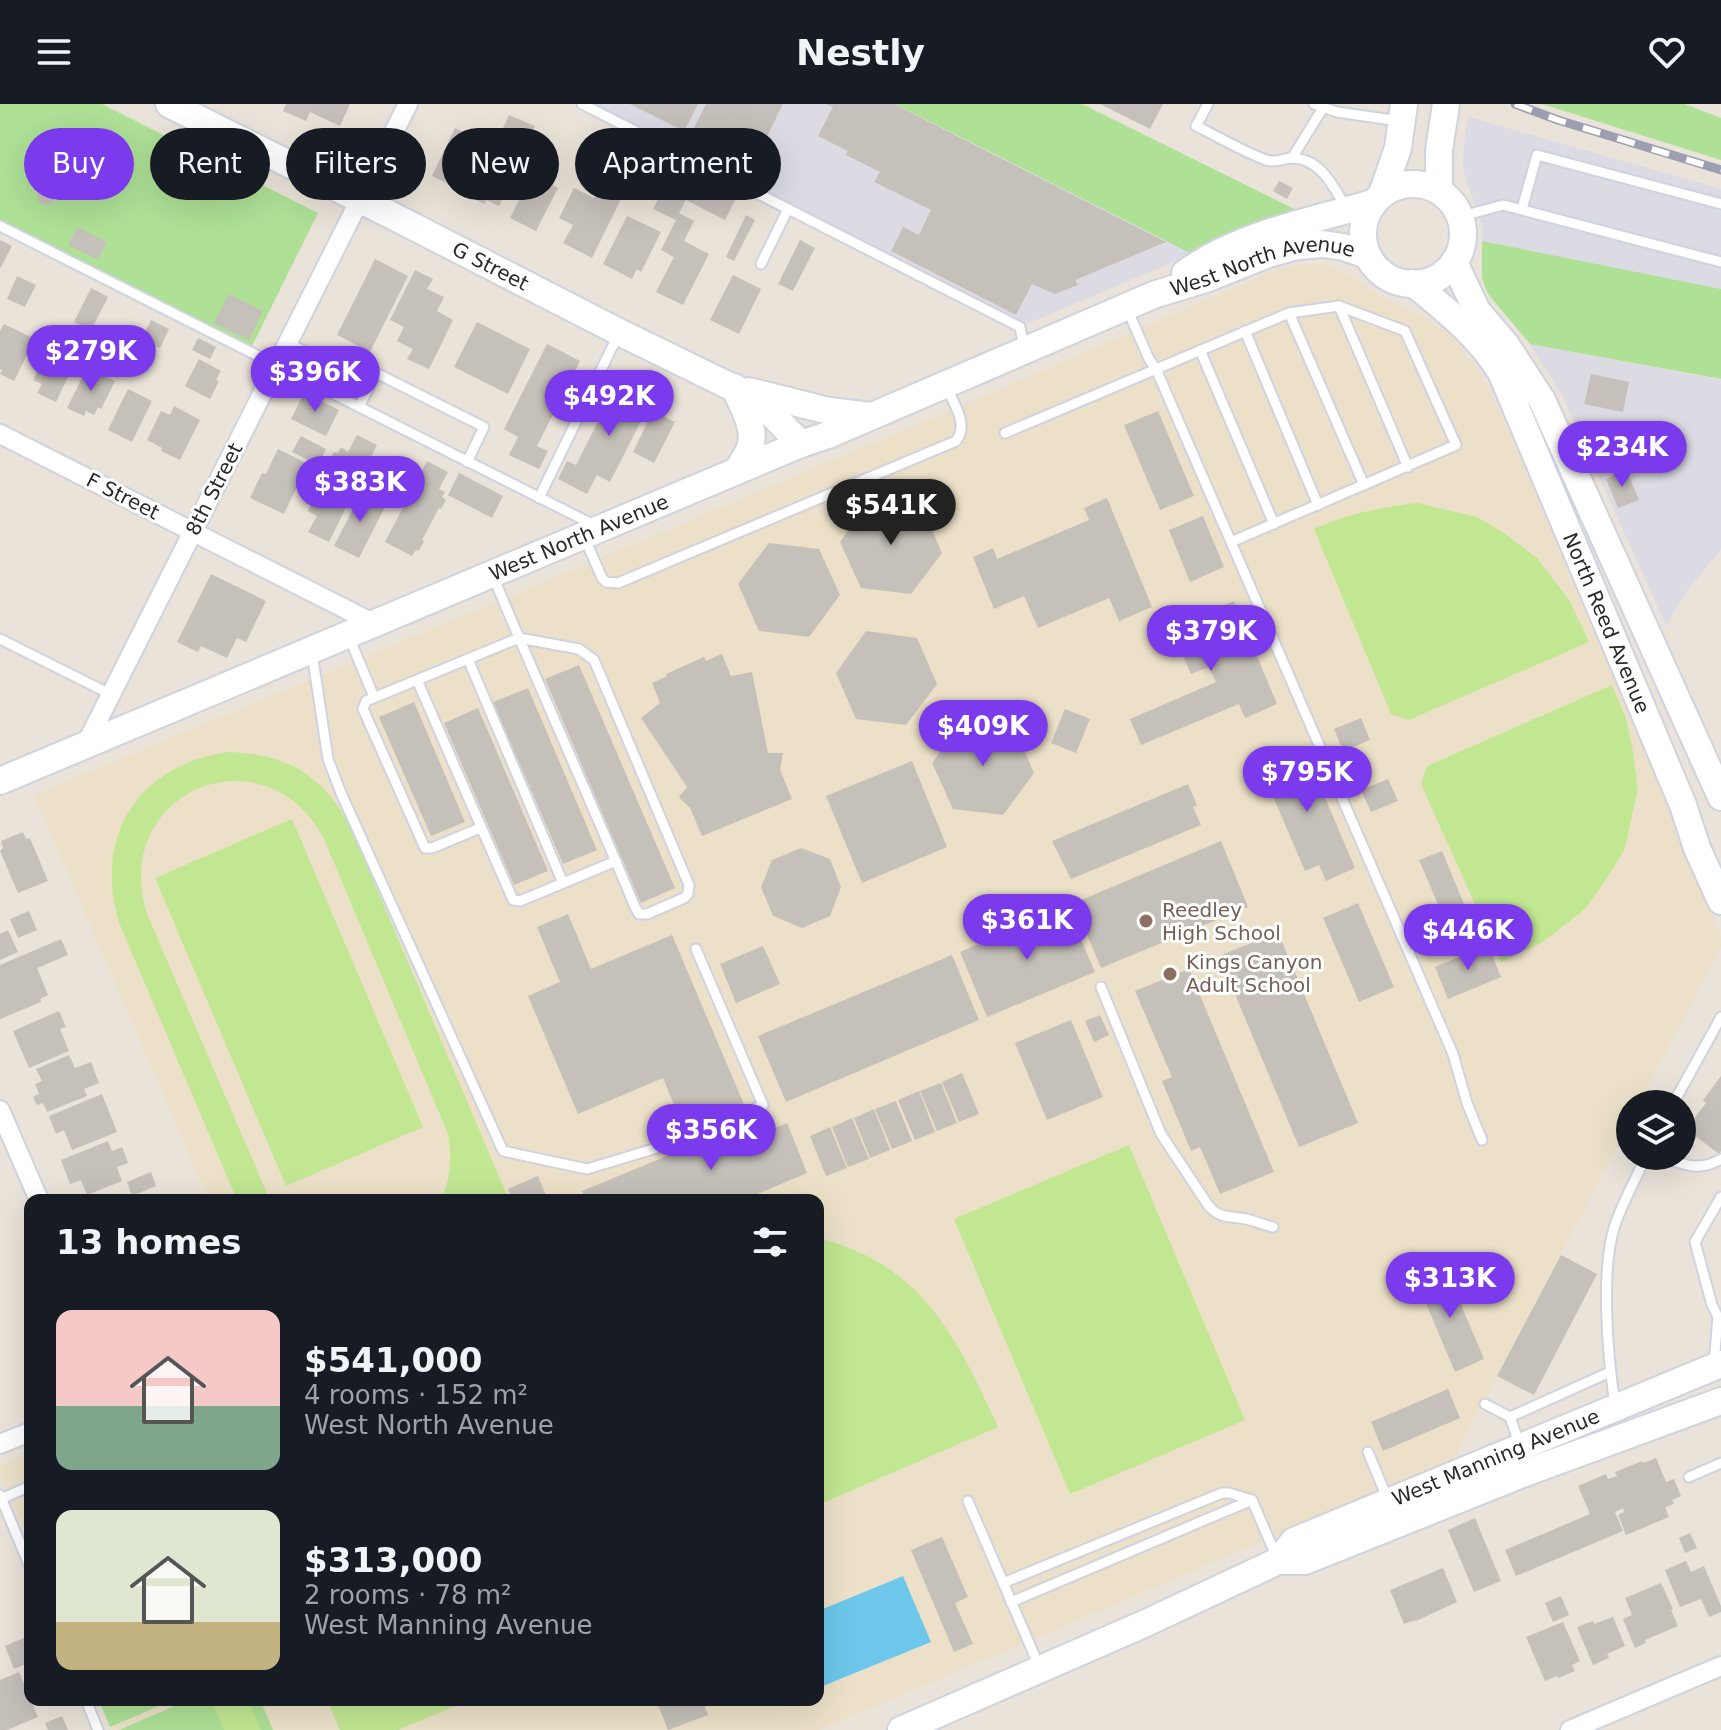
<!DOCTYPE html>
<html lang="en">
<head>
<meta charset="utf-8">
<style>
	body { margin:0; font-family:"DejaVu Sans",sans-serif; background:#242831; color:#f1f3f6; height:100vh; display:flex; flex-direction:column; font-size:30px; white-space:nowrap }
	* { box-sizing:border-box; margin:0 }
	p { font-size:26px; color:#9ea1a6 }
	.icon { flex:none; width:44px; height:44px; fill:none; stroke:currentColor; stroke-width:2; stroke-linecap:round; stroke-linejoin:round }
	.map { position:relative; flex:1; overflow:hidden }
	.side { position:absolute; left:24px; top:1090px; width:800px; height:512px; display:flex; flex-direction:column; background:#171b24; border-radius:16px; box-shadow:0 8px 32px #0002 }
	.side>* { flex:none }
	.top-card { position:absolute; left:24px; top:24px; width:800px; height:72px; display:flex; gap:16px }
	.controls { position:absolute; left:1616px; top:986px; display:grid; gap:16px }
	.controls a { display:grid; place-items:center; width:80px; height:80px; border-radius:50%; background:#171b24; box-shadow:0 8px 32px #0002; font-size:40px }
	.price { position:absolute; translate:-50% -68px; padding:0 18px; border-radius:28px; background:#7c3aed; color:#fff; font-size:26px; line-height:52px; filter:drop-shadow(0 2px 4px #0008) }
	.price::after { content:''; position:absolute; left:50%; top:48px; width:24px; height:18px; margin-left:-12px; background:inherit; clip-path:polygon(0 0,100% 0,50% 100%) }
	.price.active { background:#222; color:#fff }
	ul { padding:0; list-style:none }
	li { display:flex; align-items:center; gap:24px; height:200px; padding:0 32px }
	li span { display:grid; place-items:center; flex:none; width:224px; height:160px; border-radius:16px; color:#555 }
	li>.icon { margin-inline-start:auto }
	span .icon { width:96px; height:96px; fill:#fffc; stroke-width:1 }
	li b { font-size:34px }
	h2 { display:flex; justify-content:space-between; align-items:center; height:96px; padding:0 32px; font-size:34px }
	.tag { padding:0 28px; border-radius:36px; background:#171b24; box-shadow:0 8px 32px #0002; font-size:28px; line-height:72px }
	.tag.active { background:#7c3aed; color:#fff }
	header { display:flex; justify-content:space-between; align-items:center; height:104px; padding:0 32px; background:#171b24; font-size:36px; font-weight:700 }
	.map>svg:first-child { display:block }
</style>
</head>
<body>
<header><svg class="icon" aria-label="menu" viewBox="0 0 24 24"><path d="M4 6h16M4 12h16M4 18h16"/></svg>Nestly<svg class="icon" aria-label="heart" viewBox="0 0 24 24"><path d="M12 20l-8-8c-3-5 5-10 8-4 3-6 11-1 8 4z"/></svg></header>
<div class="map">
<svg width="1721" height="1626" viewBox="0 0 1721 1626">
	<rect width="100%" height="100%" fill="#eae3d9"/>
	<g fill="#dcdae2">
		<path d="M582,0H895L1192,150L1020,223Z"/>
		<path d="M1469,13L1721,85V185L1482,137V119L1466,77L1463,62L1465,30Z"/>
		<path d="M1530,240L1721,276V445L1686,488L1675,505L1667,523L1563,293Z"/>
	</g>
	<g fill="#ece1c8">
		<path d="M1302,160H1320L1349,170L1383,194L1425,214L1443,225L1457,238L1480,269L1511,331L1591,522L1650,656L1721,834V842L1639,1000H1630V1018L1452,1357L819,1626H112L99,1596H818V1096H209L34,691L580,463L956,304L1278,165Z"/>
		<path d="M30,1349V1438L0,1370V1362Z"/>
	</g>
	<g fill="#aee096">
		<path d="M0,0H102L318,109L249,248L0,122Z"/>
		<path d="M895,0H1082L1296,106L1192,150Z"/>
		<path d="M1542,0H1685L1721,14V56Z"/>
		<path d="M1482,137L1721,185V275L1530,240L1488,190L1482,174Z"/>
		<path d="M99,1596H173L110,1623Z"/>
		<path d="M188,1596H260L273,1626H119Z"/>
	</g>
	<g fill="#c1e792">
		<path d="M1417,399L1477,413L1501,427L1537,454L1569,496L1589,538L1409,616L1391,610L1314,425C1351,409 1377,404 1417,399Z"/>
		<path d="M1612,581L1626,615L1632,642L1638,684L1625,744L1611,768L1585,805L1543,838L1501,858L1421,680L1427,662Z"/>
		<path d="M229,648C288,650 324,672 351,724L509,1096H478L475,1091L473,1096H441C451,1075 452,1053 448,1030L324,735C265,623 109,687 147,810L270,1096H237L120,821C92,733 138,660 229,648Z"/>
		<path d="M292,715L423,1023L286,1082L155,774Z"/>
		<path d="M1129,1041L1245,1316L1070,1390L954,1115Z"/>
		<path d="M818,1134C923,1160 956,1233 998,1323L818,1401Z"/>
		<path d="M229,1596H248L261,1626H224L214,1602Z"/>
		<path d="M327,1596H470L398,1626H340Z"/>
	</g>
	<path fill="#6dc7eb" d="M903,1472L931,1538L818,1584V1507Z"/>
	<g fill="#c5c0b9">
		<path d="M286,0H350L340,22L310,8L306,17L283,7Z"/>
		<path d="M630,0H698L684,27Z"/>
		<path d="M706,0H783L747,73L685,42Z"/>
		<path d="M826,0H894L1166,138L1075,176L1078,181L1055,190L1032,180L1016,211L891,147L903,123L919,131L931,106L874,78L880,68L846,51L848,47L818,32L833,3Z"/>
		<path d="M1100,0H1163L1150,25Z"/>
		<path d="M509,11L535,22L524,45L499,33Z"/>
		<path d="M455,24L483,37L460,86L432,72Z"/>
		<path d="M625,37L654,52L644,71L615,57Z"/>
		<path d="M492,50L519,63L499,102L486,96L485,100L471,94Z"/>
		<path d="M532,70L558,84L536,127L510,114Z"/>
		<path d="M670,70L693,81L698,72L737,92L725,116L686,96L679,109L694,117L684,137L709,150L683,201L656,188L674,153L661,146L676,116L653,105Z"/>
		<path d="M1279,77L1293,84L1287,95L1273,87Z"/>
		<circle cx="46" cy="92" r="9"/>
		<path d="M574,84L594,94L599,84L621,95L592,154L563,139L573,121L559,114Z"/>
		<path d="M746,111L755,116L734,157L726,153Z"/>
		<path d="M627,112L661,128L641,168L637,165L632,175L603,160Z"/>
		<path d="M77,123L107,138L98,156L68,141Z"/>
		<path d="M0,136L12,142L0,165Z"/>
		<path d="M800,136L815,144L793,187L778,180Z"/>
		<path d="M375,155L408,172L370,248L337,231Z"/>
		<path d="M415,166L433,175L427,185L444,193L437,207L453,216L429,265L407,255L413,245L397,237L404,223L390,216Z"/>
		<path d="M733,171L761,185L739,230L710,216Z"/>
		<path d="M17,172L36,181L25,203L7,195Z"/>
		<path d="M91,184L108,193L91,226L74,218Z"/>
		<path d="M229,190L263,207L249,236L214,219Z"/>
		<path d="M151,216L169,225L160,244L142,235Z"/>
		<path d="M477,218L530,245L508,290L454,263Z"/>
		<path d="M4,220L35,235L14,277L0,270L2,266L0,265V227Z"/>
		<path d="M98,223L117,232L107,252L89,243Z"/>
		<path d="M198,234L216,243L210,255L192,246Z"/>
		<path d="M547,240L580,257L537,342L548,347L539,365L509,351L518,333L504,325Z"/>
		<path d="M46,250L73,263L56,298L37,289L42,280L33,276Z"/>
		<path d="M199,255L221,267L216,276L219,277L210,295L185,282Z"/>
		<path d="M87,264L115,277L101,305L98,303L94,311L86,307L84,312L67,304Z"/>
		<path d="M1591,270L1629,278L1623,308L1584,300Z"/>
		<path d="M619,276L653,293L610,378L597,371L587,390L558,375L567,357L576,361Z"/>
		<path d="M128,285L152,297L132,338L108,326Z"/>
		<path d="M304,289L339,306L326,332L291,315Z"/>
		<path d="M174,302L200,316L180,356L161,347L162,344L147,336L161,307L170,311Z"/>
		<path d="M653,307L675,318L654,359L633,348Z"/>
		<path d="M1158,307L1194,392L1160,406L1124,321Z"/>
		<path d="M357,331L377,341L329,438L308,428L317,412L308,407L332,359L329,358L334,348L338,349L341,343L348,348Z"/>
		<path d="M301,332L326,345L318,361L292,348Z"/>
		<path d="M278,345L308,360L284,410L250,394L262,369L266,370Z"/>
		<path d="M427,357L448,368L439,385L445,388L442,393L446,396L441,405L439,404L422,436L424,437L419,447L416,446L412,452L385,438Z"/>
		<path d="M1626,366L1639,396L1618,404L1606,375Z"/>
		<path d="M459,369L503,392L492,414L448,391Z"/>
		<path d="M362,387L387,399L359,454L334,442Z"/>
		<path d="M1107,394L1152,503L1119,517L1109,494L1038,524L1024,492L994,505L973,453L993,444L997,455L1089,416L1084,404Z"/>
		<path d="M871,396L922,403L942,449L911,490L861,484L840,438Z"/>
		<path d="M1203,412L1224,463L1190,478L1169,426Z"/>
		<path d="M769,439L819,445L840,491L809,533L759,527L738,480Z"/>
		<path d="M211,470L266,497L246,538L237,534L227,554L201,542L198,548L177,538Z"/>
		<path d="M1234,497L1277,600L1245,614L1239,600L1141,641L1130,615L1216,578L1209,563L1191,570L1180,545L1176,547L1168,528L1174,526L1170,517L1192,508L1194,514Z"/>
		<path d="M866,527L917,534L937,580L906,621L856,615L836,569Z"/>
		<path d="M722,550L731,572L752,568L768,649H783L780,666L792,695L702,732L690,704L679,693L687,683L641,614L660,599L652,579L667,572L666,570L704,553L706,557Z"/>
		<path d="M579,561L675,784L641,799L545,575Z"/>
		<path d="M528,584L597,746L563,760L493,598Z"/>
		<path d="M414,598L465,718L431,732L379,613Z"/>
		<path d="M478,604L548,767L514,781L444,619Z"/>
		<path d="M1065,605L1090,615L1076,649L1051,639Z"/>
		<path d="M1361,614L1370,636L1343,647L1334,625Z"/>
		<path d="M963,617L1014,623L1034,669L1003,711L953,705L932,659Z"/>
		<path d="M1303,642L1355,764L1326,777L1319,761L1305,767L1259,660Z"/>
		<path d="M912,657L947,743L862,779L826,692Z"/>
		<path d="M1388,675L1398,697L1371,708L1361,686Z"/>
		<path d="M1188,680L1197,701L1193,703L1201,721L1071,775L1052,737Z"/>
		<path d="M23,728L26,735L30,734L48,777L18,789L0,747L3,744L1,737Z"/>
		<path d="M1221,737L1248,803L1101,864L1074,799Z"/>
		<path d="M801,744L830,755L841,783L830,812L802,824L773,812L761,783L772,756Z"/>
		<path d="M1442,747L1471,817L1449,826L1419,756Z"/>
		<path d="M1358,799L1394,883L1359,898L1323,814Z"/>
		<path d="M1067,803L1095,868L987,913L960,848Z"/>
		<path d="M29,807L37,826L18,834L10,815Z"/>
		<path d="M568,810L591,865L672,831L746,1005L686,1030L663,974L578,1010L528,892L560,878L537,823Z"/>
		<path d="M8,826L18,848L0,856V830Z"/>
		<path d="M1278,828L1358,1019L1299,1043L1219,852Z"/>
		<path d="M61,835L68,851L37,864L48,891L40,895L41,898L0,915V861Z"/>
		<path d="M1488,841L1501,873L1448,895L1435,863Z"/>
		<path d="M763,842L780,880L736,899L720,860Z"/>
		<path d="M952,851L979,916L786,998L758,932Z"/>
		<path d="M1189,865L1274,1068L1220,1090L1200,1043L1191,1047L1162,977L1172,973L1135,887Z"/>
		<path d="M59,907L66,923L60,925L69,947L29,964L13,927Z"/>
		<path d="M1100,911L1109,931L1094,938L1085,917Z"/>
		<path d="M1071,916L1103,993L1047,1016L1015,939Z"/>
		<path d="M69,951L75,964L91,958L99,979L84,985L87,992L47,1008L43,999L37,1001L33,993L39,990L35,980L42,977L36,965Z"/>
		<path d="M962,969L979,1010L959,1018L942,978Z"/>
		<path d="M1721,972V1047L1719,1050L1686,1025L1706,999L1703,996Z"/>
		<path d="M941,979L957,1019L937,1027L920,987Z"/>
		<path d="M919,987L935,1028L915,1036L898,996Z"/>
		<path d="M102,990L117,1028L72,1046L64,1026L56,1030L49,1012Z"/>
		<path d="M896,997L912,1037L892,1045L875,1005Z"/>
		<path d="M874,1005L890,1046L870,1054L854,1014Z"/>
		<path d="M852,1014L869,1055L848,1063L832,1023Z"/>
		<path d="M787,1019L807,1069L743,1096H586L582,1087L703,1037L708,1051Z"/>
		<path d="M830,1023L847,1064L826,1072L810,1032Z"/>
		<path d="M108,1037L112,1047L122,1043L128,1059L117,1063L122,1077L87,1091L81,1076L70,1080L61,1056Z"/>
		<path d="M151,1068L156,1082L132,1092L127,1078Z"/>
		<path d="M538,1072L548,1096H512L508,1085Z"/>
		<path d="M1561,1151L1597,1170L1534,1291L1497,1272Z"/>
		<path d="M1445,1163L1484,1255L1455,1268L1416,1176Z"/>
		<path d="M1448,1285L1460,1314L1383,1347L1371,1318Z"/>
		<path d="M1656,1354L1666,1378L1674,1375L1681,1392L1672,1396L1674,1400L1665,1403L1669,1413L1626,1431L1618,1411L1624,1408L1623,1404L1615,1408L1623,1427L1516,1472L1505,1446L1590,1410L1578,1382L1606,1370L1608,1375L1617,1372L1615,1368L1642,1357L1643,1359Z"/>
		<path d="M1475,1414L1501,1477L1474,1488L1448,1426Z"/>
		<path d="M1690,1429L1697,1444L1685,1449L1679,1434Z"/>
		<path d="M942,1433L968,1493L955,1499L973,1540L954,1548L911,1446Z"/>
		<path d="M1686,1457L1691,1468L1704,1462L1721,1502V1508L1709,1513L1701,1495L1680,1503L1665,1466Z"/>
		<path d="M1443,1464L1457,1498L1416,1517L1415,1516L1404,1520L1390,1486Z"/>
		<path d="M1661,1479L1673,1505L1671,1506L1678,1522L1645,1536L1646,1539L1635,1544L1623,1515L1632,1511L1625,1494Z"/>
		<path d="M1561,1492L1569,1511L1553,1518L1545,1499Z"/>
		<path d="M1613,1513L1625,1542L1607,1550L1609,1554L1593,1561L1577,1523L1593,1517L1594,1520Z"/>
		<path d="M1563,1518L1580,1557L1572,1561L1575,1567L1558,1574L1557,1572L1545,1577L1526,1533Z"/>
		<path d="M28,1532L30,1558L14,1565L5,1542Z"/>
		<path d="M19,1568L38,1613L7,1626H0V1576Z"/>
		<path d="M656,1596H702L708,1611L668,1626Z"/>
		<path d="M62,1612L68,1626H48L45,1619Z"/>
	</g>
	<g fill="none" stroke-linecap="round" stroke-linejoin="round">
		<g stroke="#cfd2e1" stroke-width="13">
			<g id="lane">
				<path d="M582,0L1020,223L1024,244"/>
				<path d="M1208,0L1196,22C1219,33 1242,47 1266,56C1274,59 1282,55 1291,54C1320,54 1332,80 1345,102"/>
				<path d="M1314,0L1337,8L1399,17"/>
				<path d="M1292,54L1323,4"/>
				<path d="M1522,105L1537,51L1721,100"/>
				<path d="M1459,113L1503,101L1721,158"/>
				<path d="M0,122L594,421"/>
				<path d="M761,160L788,105"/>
				<path d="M1339,202L1408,363"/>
				<path d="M1128,207L1149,255L1156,265L1453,950L1467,999L1482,1036"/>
				<path d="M1289,209L1364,381"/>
				<path d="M1245,227L1318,401"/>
				<path d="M288,239L352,271"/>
				<path d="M1200,246L1274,420"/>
				<path d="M359,303L376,269L484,323L467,358"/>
				<path d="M1005,329L1289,209L1339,202L1405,227L1456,341L1231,438"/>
				<path d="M539,394L618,231"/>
				<path d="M585,435L602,474L606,478L618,479L956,337C969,320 954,301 947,284"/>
				<path d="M349,533L374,593"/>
				<path d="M0,535L110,590"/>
				<path d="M312,549L328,655L341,689L503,1047L587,1065L690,1034L763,1001L696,845"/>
				<path d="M468,555L563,779"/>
				<path d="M417,576L513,796L520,797L616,757"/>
				<path d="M480,724L432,744H425L363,605L366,597L519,534L579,545L594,556L689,781L688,790L684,794L647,810H639L635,803C589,692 539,583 493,472"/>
				<path d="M1101,883L1161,1030L1208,1101C1219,1115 1231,1112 1246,1115C1255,1117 1264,1121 1273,1123"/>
				<path d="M1673,1000L1721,913"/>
				<path d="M1662,1052C1683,1061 1699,1068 1721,1055"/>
				<path d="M1714,1259L1718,1213L1712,1201L1695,1138L1721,1093"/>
				<path d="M1485,1300L1510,1313"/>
				<path d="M1615,1301C1608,1254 1600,1165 1615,1121C1623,1097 1636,1075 1646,1052"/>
				<path d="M1520,1342L1510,1313L1610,1268"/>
				<path d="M1368,1348L1388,1396"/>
				<path d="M1689,1373L1721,1359"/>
				<path d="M0,1391L30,1463"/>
				<path d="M1,1395L30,1382"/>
				<path d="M968,1397L1039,1562"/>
				<path d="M1003,1479L1222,1389H1229L1252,1396L1277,1454"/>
				<path d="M1011,1498L1252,1396"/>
				<path d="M86,1596L98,1626"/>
			</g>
		</g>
		<g stroke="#cfd2e1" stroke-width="22">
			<g id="street">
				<path d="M0,330L373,519"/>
				<path d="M85,642L408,0"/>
				<path d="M0,1006L39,1096"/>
				<path d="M0,1340L30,1328"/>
				<path d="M1570,1626L1721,1562"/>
			</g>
		</g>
		<g stroke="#cfd2e1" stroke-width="30">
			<g id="secondary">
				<path id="s1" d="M169,0L387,109L619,228L758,296L801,340"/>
				<circle cx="1413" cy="130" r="50"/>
				<path d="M1439,86V46L1446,0"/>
				<path d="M1382,90L1398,44L1404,0"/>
				<path d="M1454,158L1477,207L1506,241L1542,296L1721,693"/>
				<path d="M1185,169C1240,130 1310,117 1373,99"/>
				<path id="s2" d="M1413,179C1446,206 1478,231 1501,268L1683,701L1697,744L1721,797"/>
				<path d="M734,283C742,301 757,325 750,344C747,352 741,360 737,367"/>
				<path d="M749,287L829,307L871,312"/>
				<path id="s3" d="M0,677L801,340L828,331L1156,190L1206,175L1268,150L1297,142L1323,140L1343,143L1367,151"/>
				<path id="s4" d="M1278,1457L1294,1437L1721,1260"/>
				<path d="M901,1626L1146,1519L1278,1457H1305L1525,1369L1721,1297"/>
			</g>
		</g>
		<use href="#lane" stroke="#fff" stroke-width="9"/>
		<use href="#street" stroke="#fff" stroke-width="18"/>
		<use href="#secondary" stroke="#fff" stroke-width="26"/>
		<g stroke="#9c9fb2" stroke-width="9">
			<path id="rail" d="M1515,0L1558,16L1721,66"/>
		</g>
		<use href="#rail" stroke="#fff" stroke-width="6" stroke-dasharray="18" stroke-linecap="butt"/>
	</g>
	<g fill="#8d6e63" stroke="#fff" stroke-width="3">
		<circle cx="1146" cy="817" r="8"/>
		<circle cx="1170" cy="870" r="8"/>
	</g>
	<g text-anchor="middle" stroke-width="6" stroke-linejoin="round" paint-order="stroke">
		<g font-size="20" fill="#282828" stroke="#fff">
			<text dy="7" stroke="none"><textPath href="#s1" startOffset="360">G Street</textPath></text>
			<text dy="7" stroke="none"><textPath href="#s3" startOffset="1366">West North Avenue</textPath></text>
			<text transform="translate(214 385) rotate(-63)" y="7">8th Street</text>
			<text transform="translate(123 392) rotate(27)" y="7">F Street</text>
			<text dy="7" stroke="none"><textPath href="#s3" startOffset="628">West North Avenue</textPath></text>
			<text dy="7" stroke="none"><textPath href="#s2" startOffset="398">North Reed Avenue</textPath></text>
			<text dy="7" stroke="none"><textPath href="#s4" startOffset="244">West Manning Avenue</textPath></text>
		</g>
		<g font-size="20" fill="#785e54" stroke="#fff" text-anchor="start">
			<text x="1162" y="813">Reedley<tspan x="1162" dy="23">High School</tspan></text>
			<text x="1186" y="865">Kings Canyon<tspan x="1186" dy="23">Adult School</tspan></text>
		</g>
	</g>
</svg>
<div class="controls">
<a><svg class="icon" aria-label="layers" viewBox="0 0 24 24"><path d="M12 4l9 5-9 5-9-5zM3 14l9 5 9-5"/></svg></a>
</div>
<b class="price" style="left:91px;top:289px">$279K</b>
<b class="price" style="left:315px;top:310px">$396K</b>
<b class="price" style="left:609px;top:334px">$492K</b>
<b class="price" style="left:1622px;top:385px">$234K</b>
<b class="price" style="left:360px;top:420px">$383K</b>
<b class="price active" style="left:891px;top:443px">$541K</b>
<b class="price" style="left:1211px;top:569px">$379K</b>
<b class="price" style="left:983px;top:664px">$409K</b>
<b class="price" style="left:1307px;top:710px">$795K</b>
<b class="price" style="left:1027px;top:858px">$361K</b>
<b class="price" style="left:1468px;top:868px">$446K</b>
<b class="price" style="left:711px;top:1068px">$356K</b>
<b class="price" style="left:1450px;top:1216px">$313K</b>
<div class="top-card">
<a class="tag active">Buy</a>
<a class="tag">Rent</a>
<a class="tag">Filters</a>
<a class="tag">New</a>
<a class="tag">Apartment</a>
</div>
<section class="side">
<h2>13 homes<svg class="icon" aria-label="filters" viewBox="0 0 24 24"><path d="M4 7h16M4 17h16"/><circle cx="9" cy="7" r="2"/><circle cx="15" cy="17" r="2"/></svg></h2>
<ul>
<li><span style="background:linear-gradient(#f6c9c9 60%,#7fa58c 0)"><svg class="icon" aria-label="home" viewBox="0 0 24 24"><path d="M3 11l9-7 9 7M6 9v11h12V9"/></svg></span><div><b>$541,000</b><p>4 rooms · 152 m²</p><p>West North Avenue</p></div></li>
<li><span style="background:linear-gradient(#dfe7d0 70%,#c2b280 0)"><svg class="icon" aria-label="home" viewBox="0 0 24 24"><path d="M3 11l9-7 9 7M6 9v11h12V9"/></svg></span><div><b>$313,000</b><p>2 rooms · 78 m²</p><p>West Manning Avenue</p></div></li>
</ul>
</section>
</div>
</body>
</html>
